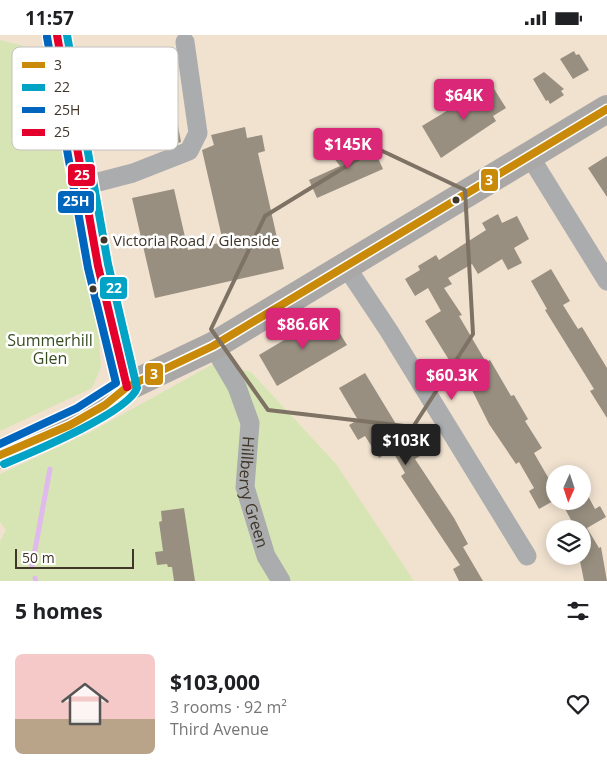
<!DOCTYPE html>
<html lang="en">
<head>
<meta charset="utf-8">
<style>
	body { margin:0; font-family:"Open Sans",sans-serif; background:#f6f6f6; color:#202124; height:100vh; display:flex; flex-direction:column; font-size:19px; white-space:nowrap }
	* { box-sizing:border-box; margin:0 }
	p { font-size:16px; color:#757577 }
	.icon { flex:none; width:28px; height:28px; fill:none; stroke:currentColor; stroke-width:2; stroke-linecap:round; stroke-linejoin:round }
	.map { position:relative; height:546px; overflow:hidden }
	.details { display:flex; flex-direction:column; background:#fff; flex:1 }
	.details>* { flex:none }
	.needle { width:32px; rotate:183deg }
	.tools { position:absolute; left:546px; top:430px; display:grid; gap:10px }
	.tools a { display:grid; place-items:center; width:45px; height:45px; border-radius:50%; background:#fff; box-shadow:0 2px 12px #0003; font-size:25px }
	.scale { position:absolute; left:15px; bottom:12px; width:119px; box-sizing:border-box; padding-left:5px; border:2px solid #3f3528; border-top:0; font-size:14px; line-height:18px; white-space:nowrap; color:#3f3528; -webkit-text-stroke:4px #fff; paint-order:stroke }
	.price { position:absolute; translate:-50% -42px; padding:0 11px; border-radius:5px; background:#db2777; color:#fff; font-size:16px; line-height:32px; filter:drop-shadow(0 1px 2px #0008) }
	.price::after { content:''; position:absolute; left:50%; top:30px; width:15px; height:11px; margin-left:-8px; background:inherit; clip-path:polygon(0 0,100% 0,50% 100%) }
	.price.selected { background:#222; color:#fff }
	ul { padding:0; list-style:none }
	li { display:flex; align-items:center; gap:15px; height:125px; padding:0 15px }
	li+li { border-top:1px solid #e0e0e0 }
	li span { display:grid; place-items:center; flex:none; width:140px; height:100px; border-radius:8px; color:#555 }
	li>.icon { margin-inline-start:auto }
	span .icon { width:60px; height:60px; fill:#fffc; stroke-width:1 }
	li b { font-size:21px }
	h2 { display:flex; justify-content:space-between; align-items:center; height:60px; padding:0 15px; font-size:21px }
	.status { display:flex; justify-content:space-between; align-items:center; height:35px; padding:0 25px; background:#fff; direction:ltr }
	.status svg { height:14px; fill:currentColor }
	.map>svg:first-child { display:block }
</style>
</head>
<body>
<div class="status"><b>11:57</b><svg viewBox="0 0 49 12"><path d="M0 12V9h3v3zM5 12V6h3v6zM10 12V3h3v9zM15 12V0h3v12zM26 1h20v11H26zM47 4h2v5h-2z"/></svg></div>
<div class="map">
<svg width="607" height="546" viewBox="0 0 607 546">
	<rect width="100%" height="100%" fill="#f1e2d0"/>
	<g fill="#d6e5b3">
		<path d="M0,5L48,17L57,91L99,305L101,332L92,353L0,396Z"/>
		<path d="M215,328L251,337L336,429L414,546H0V506L6,495L0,487V439L89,398Z"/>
	</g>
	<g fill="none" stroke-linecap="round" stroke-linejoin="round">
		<g stroke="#e0b9ed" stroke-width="5">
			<path d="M32,531L50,434"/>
			<path d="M35,543L36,546"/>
		</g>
	</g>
	<g fill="#988f80">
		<path d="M574,16L576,20L579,19L589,35L573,44L560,24Z"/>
		<path d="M544,37L564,54L561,56L564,60L550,69L548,65L546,66L533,44Z"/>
		<path d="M491,49L506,73L493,81L496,86L441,123L422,91Z"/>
		<path d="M176,80L181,107L165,112L159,83Z"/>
		<path d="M245,92L247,103L262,100L265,116L258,118L284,234L155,263L132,163L174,154L188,215L223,207L202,115L214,110L211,100Z"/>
		<path d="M370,106L383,134L317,163L309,145L340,131L333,122Z"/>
		<path d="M607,121V162L588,133Z"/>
		<path d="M498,179L502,188L517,181L529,204L514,213L522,228L508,235L502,224L478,239L472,229L448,243L452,249L444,253L462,280L459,281L486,327L490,325L511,361L514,360L528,384L525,386L542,413L534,418L549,444L555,441V465L539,474L529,456L534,453L519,427L516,429L489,389L469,349L465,351L425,286L441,276L428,253L415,261L405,244L420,235L418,231L436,220L439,225L486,195L482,188Z"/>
		<path d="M551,234L570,266L563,270L578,294L582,292L607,333V383L590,356L594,354L545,275L547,274L531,246Z"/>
		<path d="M328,279L347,310L277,351L259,320Z"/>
		<path d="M365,338L399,394L403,391L420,421L415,424L454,483L468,509L463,512L483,546H459L453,534L460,530L401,441L405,438L392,415L379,423L365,401L358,405L349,390L358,385L339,353Z"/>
		<path d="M587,459L595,474L600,471L606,482L587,493L599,513L601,512L607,546H584L579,521H582V494H576L564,472L575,466H582V462Z"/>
		<path d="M184,473L195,546H174L172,532H168L167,529L157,530L155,517L163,516L159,487L162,486L161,476Z"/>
	</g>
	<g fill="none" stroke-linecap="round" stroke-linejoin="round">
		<g stroke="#abacae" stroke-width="19">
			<path d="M529,120L607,246"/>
			<path d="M83,151L133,138L189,116L198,98L185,7"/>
			<path d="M345,230L389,296L527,521"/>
			<path id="s1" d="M213,311L237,352L250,388L245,452L266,521L281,546"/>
		</g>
		<path stroke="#a4a5a4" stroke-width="28" d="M57,0L98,231L127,352"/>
		<path stroke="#aaa8a6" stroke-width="28" d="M0,420L70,390L105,370L127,352L213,311L607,74"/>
		<g stroke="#fff" stroke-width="11">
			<path id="bus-1" d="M0,420L70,390L105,370L127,352L213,311L607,74"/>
		</g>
		<g stroke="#fff" stroke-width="11">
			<path id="bus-2" d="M4,429C30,418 128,378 137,353L108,229L67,0"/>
		</g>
		<g stroke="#fff" stroke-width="11">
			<path id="bus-3" d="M0,409L77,373L116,348L88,233L47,2"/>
		</g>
		<g stroke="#fff" stroke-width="11">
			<path id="bus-4" d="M57,0L98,231L127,352"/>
		</g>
		<use href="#bus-1" stroke="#c98a0a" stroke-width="8"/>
		<use href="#bus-2" stroke="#03a3c6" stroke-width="8"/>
		<use href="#bus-3" stroke="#0065bd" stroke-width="8"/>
		<use href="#bus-4" stroke="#e4002b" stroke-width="8"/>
	</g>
	<path fill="none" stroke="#7d7263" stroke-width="4" stroke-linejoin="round" d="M376,113L465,155L473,299L413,392L268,375L211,294L265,181Z"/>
	<g fill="#3f3528" stroke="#fff" stroke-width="2">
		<circle cx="456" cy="165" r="4.5"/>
		<circle cx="104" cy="205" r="4.5"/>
		<circle cx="93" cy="254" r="4.5"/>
	</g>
	<g text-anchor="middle" stroke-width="5" stroke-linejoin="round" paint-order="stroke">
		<g font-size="15" fill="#3f3528" stroke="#fff" text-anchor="start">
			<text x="113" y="211">Victoria Road / Glenside</text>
		</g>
		<g font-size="16" fill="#374d21" stroke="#fff">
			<text x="50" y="311">Summerhill<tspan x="50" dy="18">Glen</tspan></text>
		</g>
		<g font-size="16" fill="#3f3528" stroke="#fff">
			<text dy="6" stroke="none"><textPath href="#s1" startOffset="156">Hillberry Green</textPath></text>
		</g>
	</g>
	<rect x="12" y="12" width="166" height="103" rx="8" fill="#fff" stroke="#c5c2be" stroke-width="1"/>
	<rect x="22" y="27" width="23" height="6" fill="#c98a0a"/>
	<rect x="22" y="49" width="23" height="7" fill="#03a3c6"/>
	<rect x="22" y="72" width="23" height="6" fill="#0065bd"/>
	<rect x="22" y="94" width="23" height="7" fill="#e4002b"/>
	<g font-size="14" fill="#3f3528">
		<text x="54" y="35">3</text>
		<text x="54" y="57">22</text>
		<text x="54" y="80">25H</text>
		<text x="54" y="102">25</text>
	</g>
	<g stroke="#fff" stroke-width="2">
		<rect x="67" y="128" width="29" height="24" rx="5" fill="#e4002b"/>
		<rect x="480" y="133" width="19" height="24" rx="5" fill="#c98a0a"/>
		<rect x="57" y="155" width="38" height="24" rx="5" fill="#0065bd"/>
		<rect x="99" y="241" width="29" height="24" rx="5" fill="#03a3c6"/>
		<rect x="144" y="327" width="20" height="24" rx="5" fill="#c98a0a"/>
	</g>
	<g font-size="14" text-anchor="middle" font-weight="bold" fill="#fff">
		<text x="82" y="145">25</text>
		<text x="489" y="150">3</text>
		<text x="76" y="171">25H</text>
		<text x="114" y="258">22</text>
		<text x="154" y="344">3</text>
	</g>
</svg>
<div class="tools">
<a><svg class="needle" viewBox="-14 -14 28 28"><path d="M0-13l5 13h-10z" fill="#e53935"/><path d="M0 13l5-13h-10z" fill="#757577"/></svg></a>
<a><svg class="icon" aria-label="layers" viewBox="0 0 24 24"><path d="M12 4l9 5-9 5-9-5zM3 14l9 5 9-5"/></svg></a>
</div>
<div class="scale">50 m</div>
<b class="price" style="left:464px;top:86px">$64K</b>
<b class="price" style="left:348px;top:135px">$145K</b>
<b class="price" style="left:303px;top:315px">$86.6K</b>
<b class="price" style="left:452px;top:366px">$60.3K</b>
<b class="price selected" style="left:406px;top:431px">$103K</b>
</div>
<section class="details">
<h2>5 homes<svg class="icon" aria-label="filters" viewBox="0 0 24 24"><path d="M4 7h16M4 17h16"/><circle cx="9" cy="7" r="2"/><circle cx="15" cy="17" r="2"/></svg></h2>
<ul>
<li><span style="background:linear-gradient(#f6c9c9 65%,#b9a48a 0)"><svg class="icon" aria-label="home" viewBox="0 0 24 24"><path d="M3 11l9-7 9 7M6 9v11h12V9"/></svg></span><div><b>$103,000</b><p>3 rooms · 92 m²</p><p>Third Avenue</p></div><svg class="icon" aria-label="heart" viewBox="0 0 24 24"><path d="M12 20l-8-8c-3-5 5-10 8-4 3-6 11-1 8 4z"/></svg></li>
</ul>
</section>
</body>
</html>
